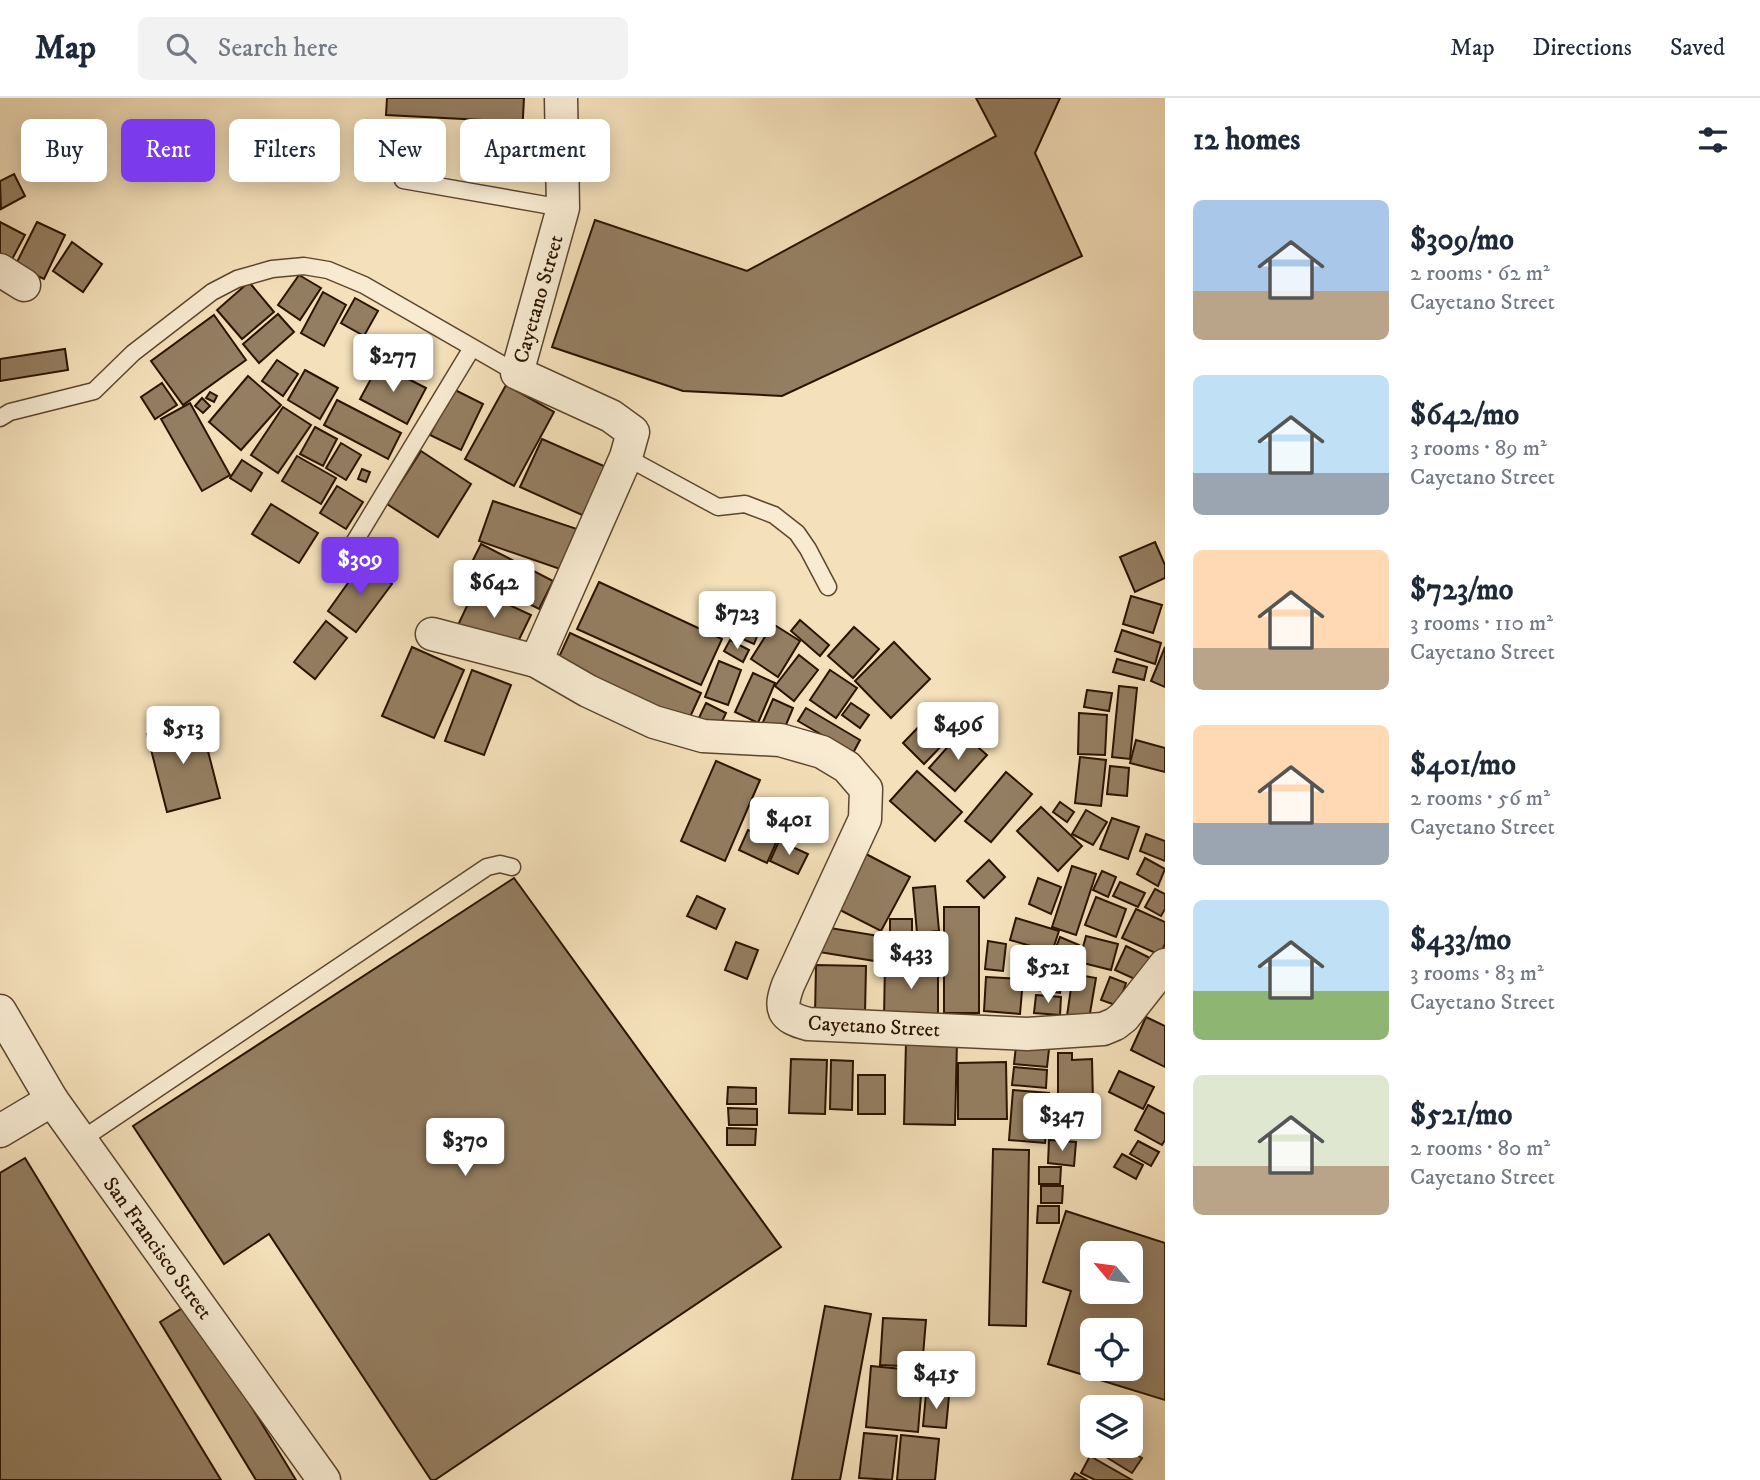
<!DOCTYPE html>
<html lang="en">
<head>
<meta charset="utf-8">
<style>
	body { margin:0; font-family:"IM FELL DW Pica",serif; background:#f2f2f3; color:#1f2937; height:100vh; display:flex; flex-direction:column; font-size:26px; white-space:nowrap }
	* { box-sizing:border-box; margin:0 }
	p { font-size:23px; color:#747a83 }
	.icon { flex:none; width:38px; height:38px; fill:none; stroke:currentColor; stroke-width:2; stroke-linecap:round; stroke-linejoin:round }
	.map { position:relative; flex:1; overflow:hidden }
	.drawer { display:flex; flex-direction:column; background:#fff; width:595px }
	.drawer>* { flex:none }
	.banner { position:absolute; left:21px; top:21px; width:665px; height:63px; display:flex; gap:14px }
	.needle { width:46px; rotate:299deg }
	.controls { position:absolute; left:1080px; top:1143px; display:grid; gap:14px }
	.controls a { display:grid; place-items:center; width:63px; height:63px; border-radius:10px; background:#fff; box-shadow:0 4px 18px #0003; font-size:35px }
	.price { position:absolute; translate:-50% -60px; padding:0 16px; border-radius:7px; background:#fff; color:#222; font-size:23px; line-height:46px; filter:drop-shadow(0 2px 4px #0008) }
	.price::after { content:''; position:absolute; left:50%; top:42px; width:21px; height:16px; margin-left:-10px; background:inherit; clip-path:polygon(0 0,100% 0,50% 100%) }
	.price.current { background:#7c3aed; color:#fff }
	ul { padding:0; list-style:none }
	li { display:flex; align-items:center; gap:21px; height:175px; padding:0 28px }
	li span { display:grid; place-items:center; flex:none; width:196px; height:140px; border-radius:10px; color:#555 }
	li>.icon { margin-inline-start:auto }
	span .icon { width:84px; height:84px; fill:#fffc; stroke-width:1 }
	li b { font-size:30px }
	h2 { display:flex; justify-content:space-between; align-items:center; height:84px; padding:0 28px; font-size:30px }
	.chip { padding:0 24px; border-radius:10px; background:#fff; box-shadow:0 4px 18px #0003; font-size:24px; line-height:63px }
	.chip.current { background:#7c3aed; color:#fff }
	header { display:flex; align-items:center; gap:42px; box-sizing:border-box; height:98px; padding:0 35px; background:#fff; border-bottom:2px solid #e0e1e3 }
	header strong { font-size:33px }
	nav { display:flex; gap:38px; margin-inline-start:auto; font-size:24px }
	.search { width:490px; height:63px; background:#f2f2f3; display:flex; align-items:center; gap:18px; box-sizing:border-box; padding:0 24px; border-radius:10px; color:#747a83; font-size:26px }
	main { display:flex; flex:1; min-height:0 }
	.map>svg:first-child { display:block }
</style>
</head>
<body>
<header>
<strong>Map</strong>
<div class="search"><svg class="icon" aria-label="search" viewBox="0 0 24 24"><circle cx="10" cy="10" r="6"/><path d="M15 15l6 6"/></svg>Search here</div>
<nav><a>Map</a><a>Directions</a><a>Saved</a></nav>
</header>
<main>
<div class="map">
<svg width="1165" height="1382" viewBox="0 0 1165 1382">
	<rect width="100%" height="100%" fill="#f4e0ba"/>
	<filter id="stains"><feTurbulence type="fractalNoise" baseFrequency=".00286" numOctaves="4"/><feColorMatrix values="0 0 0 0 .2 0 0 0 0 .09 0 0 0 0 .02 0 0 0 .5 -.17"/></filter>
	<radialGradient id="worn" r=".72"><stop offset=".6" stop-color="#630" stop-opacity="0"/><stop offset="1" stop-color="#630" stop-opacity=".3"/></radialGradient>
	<g fill="#947e61" stroke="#2b1300" stroke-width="2" fill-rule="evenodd">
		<path d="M387,0H524L522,38H501L502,23L386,17Z"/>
		<path d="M976,0H1060L1035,55L1082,158L782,298L683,293L552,249L595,122L747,173L996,38Z"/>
		<path d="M14,76L25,98L1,111L0,83Z"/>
		<path d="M0,124L25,137L10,165L0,160Z"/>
		<path d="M37,124L65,137L44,181L15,168Z"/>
		<path d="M72,144L102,166L83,194L53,173Z"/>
		<path d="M299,177L321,190L300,222L278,207Z"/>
		<path d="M249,184L274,214L242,241L217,212Z"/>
		<path d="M323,194L346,207L324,248L301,235Z"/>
		<path d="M355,200L378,213L364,238L341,225Z"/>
		<path d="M278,216L294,234L259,265L243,246Z"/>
		<path d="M214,217L246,262L183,307L151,263Z"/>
		<path d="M65,251L68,272L0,283V261Z"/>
		<path d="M277,262L298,276L283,298L262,283Z"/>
		<path d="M379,266L426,290L407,326L360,301Z"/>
		<path d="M305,272L338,290L320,321L288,302Z"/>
		<path d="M248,278L281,307L241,352L209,324Z"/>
		<path d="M162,285L177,307L155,321L141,299Z"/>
		<path d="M506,287L554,314L514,388L465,361Z"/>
		<path d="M453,291L483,306L461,352L430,337Z"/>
		<path d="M210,294L217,298L214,304L206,300Z"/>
		<path d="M202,300L210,308L203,315L195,308Z"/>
		<path d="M337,302L401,335L388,361L324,327Z"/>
		<path d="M190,305L230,377L202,393L161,321Z"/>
		<path d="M283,309L311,327L278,375L251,357Z"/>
		<path d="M315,329L337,341L323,368L300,356Z"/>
		<path d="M542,341L613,372L591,421L520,389Z"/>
		<path d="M341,345L361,357L346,382L326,370Z"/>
		<path d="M421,353L471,386L438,439L387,406Z"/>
		<path d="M297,358L336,380L321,406L282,383Z"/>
		<path d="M242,362L262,375L251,393L230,380Z"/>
		<path d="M362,371L370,374L366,384L358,381Z"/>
		<path d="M337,388L363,404L346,431L320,415Z"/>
		<path d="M493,403L580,432L563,472L479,443Z"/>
		<path d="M271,406L318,435L299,465L252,436Z"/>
		<path d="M1155,444L1165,467V480L1135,494L1120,459Z"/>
		<path d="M481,446L553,483L539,511L467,474Z"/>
		<path d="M363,464L392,486L356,534L328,513Z"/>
		<path d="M599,484L722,541L701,587L577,531Z"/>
		<path d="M475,491L531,517L514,552L458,527Z"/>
		<path d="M1131,498L1162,507L1153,535L1123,526Z"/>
		<path d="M727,505L764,521L754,546L717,530Z"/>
		<path d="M800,522L829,547L820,558L791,533Z"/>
		<path d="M326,523L347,540L315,581L294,564Z"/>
		<path d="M773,526L800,543L778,579L751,561Z"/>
		<path d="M854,529L879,551L853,580L828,558Z"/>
		<path d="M1122,532L1161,545L1155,566L1115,553Z"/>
		<path d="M570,535L701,595L685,630L554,570Z"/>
		<path d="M730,542L749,552L743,564L724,553Z"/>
		<path d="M894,544L930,581L891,620L855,583Z"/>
		<path d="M412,549L464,572L434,640L382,618Z"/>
		<path d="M1165,549V589L1151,583Z"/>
		<path d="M799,557L818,572L794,603L775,588Z"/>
		<path d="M1117,561L1147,569L1144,582L1113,574Z"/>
		<path d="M719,563L741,572L728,607L705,599Z"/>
		<path d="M472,572L511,587L484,657L445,643Z"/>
		<path d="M830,572L857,590L836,620L810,602Z"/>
		<path d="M753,575L775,585L758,625L735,614Z"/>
		<path d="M1119,588L1137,590L1130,661L1112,659Z"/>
		<path d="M1087,592L1112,595L1109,613L1084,609Z"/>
		<path d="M773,601L793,610L781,639L760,631Z"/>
		<path d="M706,605L726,615L716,636L696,626Z"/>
		<path d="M851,605L869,617L860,630L842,617Z"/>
		<path d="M806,610L860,642L853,655L798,623Z"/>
		<path d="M933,614L954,635L924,666L903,645Z"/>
		<path d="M1079,615L1107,617L1105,657L1078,656Z"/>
		<path d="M200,622L220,700L167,714L147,636Z"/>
		<path d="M961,634L987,657L955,693L929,670Z"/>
		<path d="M1136,642L1165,650V674L1130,665Z"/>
		<path d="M1080,659L1106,662L1101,708L1075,705Z"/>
		<path d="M716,663L760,682L725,763L681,743Z"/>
		<path d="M1110,668L1129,670L1127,698L1107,696Z"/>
		<path d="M917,673L962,714L935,743L890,703Z"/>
		<path d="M1006,674L1032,696L991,744L965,723Z"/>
		<path d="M1060,704L1074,714L1067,724L1053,714Z"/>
		<path d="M1041,709L1082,748L1058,773L1017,733Z"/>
		<path d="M1086,712L1107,724L1093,747L1072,736Z"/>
		<path d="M1112,720L1139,729L1128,761L1100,751Z"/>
		<path d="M748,732L776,745L767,765L739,752Z"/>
		<path d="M1146,736L1165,743V763L1140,753Z"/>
		<path d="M779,743L808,756L798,776L770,763Z"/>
		<path d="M866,756L910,779L881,833L838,811Z"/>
		<path d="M1145,760L1165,771L1158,788L1137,776Z"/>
		<path d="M989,762L1005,779L984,800L967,783Z"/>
		<path d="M1072,768L1096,776L1076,837L1052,829Z"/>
		<path d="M1102,773L1116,779L1108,799L1093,792Z"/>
		<path d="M514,780L781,1149L435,1382H431L269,1136L224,1166L133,1028Z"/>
		<path d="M1038,780L1061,789L1051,816L1029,806Z"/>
		<path d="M1120,784L1145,795L1138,809L1113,798Z"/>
		<path d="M935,788L939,833L917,835L913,790Z"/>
		<path d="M1155,791L1165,796V811L1161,818L1145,809Z"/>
		<path d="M697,798L725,811L716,831L687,818Z"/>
		<path d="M1096,799L1126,811L1116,839L1085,827Z"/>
		<rect x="944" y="809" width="35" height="106"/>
		<path d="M1136,811L1165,824V846L1160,857L1122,840Z"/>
		<path d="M1016,820L1059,833L1052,854L1010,842Z"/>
		<rect x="890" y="821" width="22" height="40"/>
		<path d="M824,829L885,839L881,864L819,854Z"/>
		<path d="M919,837H942L941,861L918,860Z"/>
		<path d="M1086,838L1118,846L1111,872L1079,864Z"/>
		<path d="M1060,839L1079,847L1067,875L1049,867Z"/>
		<path d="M988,843L1006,846L1003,873L985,871Z"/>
		<path d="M736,844L758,852L747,881L725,872Z"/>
		<path d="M1126,848L1150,860L1139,883L1115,872Z"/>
		<path d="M1017,854L1039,859L1034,879L1013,875Z"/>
		<path d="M885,866L938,867V919H884Z"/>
		<path d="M816,867L866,868L865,916H815Z"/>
		<path d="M1040,872L1063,875L1060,895L1037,892Z"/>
		<path d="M1073,876L1096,880L1089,921L1067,918Z"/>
		<path d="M986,879L1023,881L1020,916L984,913Z"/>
		<path d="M1110,879L1126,885L1118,908L1101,902Z"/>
		<path d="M1036,897L1061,899L1060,917L1034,915Z"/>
		<path d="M1146,919L1165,928V969L1131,952Z"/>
		<path d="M906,943L957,944L955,1027L904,1026Z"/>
		<path d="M1016,948L1049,951L1047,969L1014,966Z"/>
		<path d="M1058,955H1072V962L1092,961L1093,1005H1058Z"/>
		<path d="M791,961L827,962L825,1016L789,1015Z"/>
		<path d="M831,962L853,963L852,1012L830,1011Z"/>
		<path d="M1006,964L1007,1021H958V965Z"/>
		<path d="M1014,969L1047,972L1046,990L1012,987Z"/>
		<path d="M1119,973L1154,989L1143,1011L1109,994Z"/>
		<rect x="858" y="977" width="27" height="39"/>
		<path d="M728,989L756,990V1006H727Z"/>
		<path d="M1013,992L1049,995L1045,1045L1009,1042Z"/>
		<path d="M1148,1007L1165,1016V1042L1162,1047L1135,1032Z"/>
		<path d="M728,1010L757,1011V1027H729Z"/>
		<path d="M727,1030L756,1031L755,1047H727Z"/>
		<path d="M1049,1042L1076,1044L1074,1068L1048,1065Z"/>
		<path d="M1138,1043L1159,1054L1151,1068L1130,1056Z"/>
		<path d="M993,1051L1029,1052L1026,1228L989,1227Z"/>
		<path d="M1122,1056L1143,1067L1136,1081L1114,1069Z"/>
		<path d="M25,1060L221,1382H0V1075Z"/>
		<path d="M1039,1069H1061L1060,1086H1039Z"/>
		<path d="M1041,1088H1063L1062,1105H1041Z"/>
		<path d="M1038,1108H1059V1125H1037Z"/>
		<path d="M1066,1113L1165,1145V1302L1048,1266L1071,1193L1043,1184ZM1092,1155H1130V1194H1092ZM1092,1232H1130V1270H1092Z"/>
		<path d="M189,1206L296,1382H256L160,1224Z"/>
		<path d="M825,1208L871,1216L840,1382H792Z"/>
		<path d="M883,1220L926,1222L922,1269L880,1267Z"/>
		<path d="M871,1268L923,1273L918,1334L866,1329Z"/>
		<path d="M926,1296L949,1298L946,1330L923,1328Z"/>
		<path d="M864,1335L897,1338L892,1382L859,1380Z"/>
		<path d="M901,1337L939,1341L935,1382H897Z"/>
		<path d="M1113,1348H1121L1142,1360L1132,1375L1106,1359Z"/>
		<path d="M1090,1358L1132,1382H1095L1081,1375Z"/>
		<path d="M1075,1375L1087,1382H1071Z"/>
	</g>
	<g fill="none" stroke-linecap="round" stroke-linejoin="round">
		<g stroke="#5d462e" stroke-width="19">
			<g id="service">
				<path d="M403,82L563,110"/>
				<path d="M0,320L10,314L94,293L133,255L212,194L237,181L272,171L304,168L328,172L364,187L517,275"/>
				<path d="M626,359L718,409L745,406L774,417L797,435L808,451L828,489"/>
				<path d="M352,448L472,250"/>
				<path d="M81,1042L487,769L500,766L512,769"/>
			</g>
		</g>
		<g stroke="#5d462e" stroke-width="35">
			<g id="minor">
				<path d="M0,172L24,187"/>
				<path d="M432,536L536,563L588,593L654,624L703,638L780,642L822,654L847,669L866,691L865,721L788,887C779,912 782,919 808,926L1027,936L1103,931L1115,926L1124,919L1165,867"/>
				<path d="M536,563L626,359L633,334L611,318L517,275L563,110L561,0"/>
				<path d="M0,913L52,1002L324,1382"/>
				<path d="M0,1033L52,1002"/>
			</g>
		</g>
		<use href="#service" stroke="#f8ebd2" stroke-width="16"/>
		<use href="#minor" stroke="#f8ebd2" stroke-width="32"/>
	</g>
	<g text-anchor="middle" stroke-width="7" stroke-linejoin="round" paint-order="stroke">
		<g font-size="21" fill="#2b1300" stroke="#f8ebd2">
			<text transform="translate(538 201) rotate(-74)" y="7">Cayetano Street</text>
			<text transform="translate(874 928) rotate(3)" y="7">Cayetano Street</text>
			<text transform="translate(158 1150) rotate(54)" y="7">San Francisco Street</text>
		</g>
	</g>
	<rect width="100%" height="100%" filter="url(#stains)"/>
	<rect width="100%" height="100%" fill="url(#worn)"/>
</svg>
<div class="controls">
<a><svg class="needle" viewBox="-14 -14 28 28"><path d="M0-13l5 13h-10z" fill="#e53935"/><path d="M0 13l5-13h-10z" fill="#747a83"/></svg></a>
<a><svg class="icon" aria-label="locate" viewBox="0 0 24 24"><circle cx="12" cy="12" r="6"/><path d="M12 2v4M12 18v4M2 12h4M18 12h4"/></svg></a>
<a><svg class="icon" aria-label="layers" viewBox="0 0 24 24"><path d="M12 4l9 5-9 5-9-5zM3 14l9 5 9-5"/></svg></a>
</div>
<b class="price" style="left:393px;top:296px">$277</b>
<b class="price current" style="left:360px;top:499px">$309</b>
<b class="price" style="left:494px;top:522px">$642</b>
<b class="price" style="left:737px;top:553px">$723</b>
<b class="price" style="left:958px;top:664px">$496</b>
<b class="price" style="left:183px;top:668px">$513</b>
<b class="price" style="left:789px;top:759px">$401</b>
<b class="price" style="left:911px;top:893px">$433</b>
<b class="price" style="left:1048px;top:907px">$521</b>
<b class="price" style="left:1062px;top:1055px">$347</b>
<b class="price" style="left:465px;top:1080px">$370</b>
<b class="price" style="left:936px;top:1313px">$415</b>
<div class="banner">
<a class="chip">Buy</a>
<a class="chip current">Rent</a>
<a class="chip">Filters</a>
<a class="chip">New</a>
<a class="chip">Apartment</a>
</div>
</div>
<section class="drawer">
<h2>12 homes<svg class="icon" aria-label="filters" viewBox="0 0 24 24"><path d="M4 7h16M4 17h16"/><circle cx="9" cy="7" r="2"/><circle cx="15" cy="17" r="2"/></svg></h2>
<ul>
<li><span style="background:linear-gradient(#a9c7e8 65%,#b9a48a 0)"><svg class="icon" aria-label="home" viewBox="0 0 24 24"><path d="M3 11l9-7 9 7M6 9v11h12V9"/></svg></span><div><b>$309/mo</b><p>2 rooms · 62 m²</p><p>Cayetano Street</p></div></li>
<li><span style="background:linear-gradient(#bfe0f5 70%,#9aa5b1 0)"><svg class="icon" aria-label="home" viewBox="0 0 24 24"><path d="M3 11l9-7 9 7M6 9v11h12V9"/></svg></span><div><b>$642/mo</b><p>3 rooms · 89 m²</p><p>Cayetano Street</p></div></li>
<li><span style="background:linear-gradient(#ffd9b3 70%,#b9a48a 0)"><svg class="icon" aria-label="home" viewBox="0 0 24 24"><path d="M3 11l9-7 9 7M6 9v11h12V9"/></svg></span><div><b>$723/mo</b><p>3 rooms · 110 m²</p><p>Cayetano Street</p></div></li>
<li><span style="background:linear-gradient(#ffd9b3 70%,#9aa5b1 0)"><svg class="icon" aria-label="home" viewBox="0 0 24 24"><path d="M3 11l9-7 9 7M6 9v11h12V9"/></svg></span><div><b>$401/mo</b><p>2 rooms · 56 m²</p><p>Cayetano Street</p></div></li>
<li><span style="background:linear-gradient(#bfe0f5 65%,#8fb573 0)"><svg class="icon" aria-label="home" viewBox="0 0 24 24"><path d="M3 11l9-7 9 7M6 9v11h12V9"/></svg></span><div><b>$433/mo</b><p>3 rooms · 83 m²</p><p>Cayetano Street</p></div></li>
<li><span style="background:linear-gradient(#dfe7d0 65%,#b9a48a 0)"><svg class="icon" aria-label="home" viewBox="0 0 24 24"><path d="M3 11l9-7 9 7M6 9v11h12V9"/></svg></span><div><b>$521/mo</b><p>2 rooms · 80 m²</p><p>Cayetano Street</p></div></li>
</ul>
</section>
</main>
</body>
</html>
